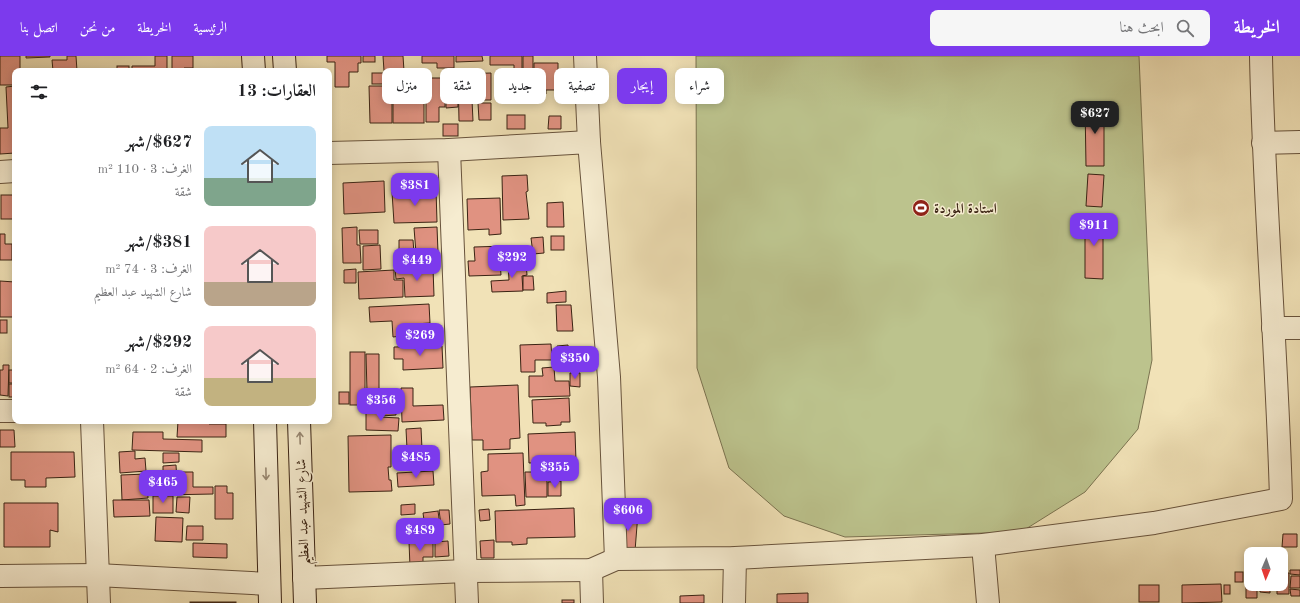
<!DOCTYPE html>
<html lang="ar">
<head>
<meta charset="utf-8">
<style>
	body { margin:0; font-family:"Old Standard TT",Amiri,serif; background:#f6f6f6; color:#202124; direction:rtl; height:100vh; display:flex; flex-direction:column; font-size:15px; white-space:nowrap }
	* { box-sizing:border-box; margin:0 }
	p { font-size:13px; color:#757577 }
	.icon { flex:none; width:22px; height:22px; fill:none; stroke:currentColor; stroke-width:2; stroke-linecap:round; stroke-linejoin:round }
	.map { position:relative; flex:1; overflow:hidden; direction:ltr }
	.drawer { position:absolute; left:12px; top:12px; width:320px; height:356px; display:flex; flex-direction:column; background:#fff; border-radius:8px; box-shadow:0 2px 10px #0003; direction:rtl }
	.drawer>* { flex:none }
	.hud { position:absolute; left:344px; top:12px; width:380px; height:36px; direction:rtl; display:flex; gap:8px }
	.needle { width:26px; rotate:182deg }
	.controls { position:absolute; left:1244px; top:491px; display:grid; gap:8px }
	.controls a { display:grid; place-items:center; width:44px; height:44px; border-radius:8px; background:#fff; box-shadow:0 2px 10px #0003; font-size:20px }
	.price { position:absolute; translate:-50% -34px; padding:0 9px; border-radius:8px; background:#7c3aed; color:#fff; font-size:13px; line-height:26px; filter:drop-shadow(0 1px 2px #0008) }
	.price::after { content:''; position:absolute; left:50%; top:24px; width:12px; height:9px; margin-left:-6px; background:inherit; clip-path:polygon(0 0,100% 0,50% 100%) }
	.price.current { background:#222; color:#fff }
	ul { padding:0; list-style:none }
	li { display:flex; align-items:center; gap:12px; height:100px; padding:0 16px }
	li span { display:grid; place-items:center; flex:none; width:112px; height:80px; border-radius:8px; color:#555 }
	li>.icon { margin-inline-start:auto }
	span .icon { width:48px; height:48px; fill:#fffc; stroke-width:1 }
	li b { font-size:17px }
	h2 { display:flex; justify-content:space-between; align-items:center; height:48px; padding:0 16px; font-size:17px }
	.chip { padding:0 14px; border-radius:8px; background:#fff; box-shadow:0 2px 10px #0003; font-size:14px; line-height:36px }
	.chip.current { background:#7c3aed; color:#fff }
	header { display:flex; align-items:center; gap:24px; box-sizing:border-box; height:56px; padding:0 20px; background:#7c3aed; color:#fff }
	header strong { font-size:19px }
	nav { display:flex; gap:22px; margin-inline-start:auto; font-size:14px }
	.search { width:280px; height:36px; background:#f6f6f6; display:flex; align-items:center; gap:10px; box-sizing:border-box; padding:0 14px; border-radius:8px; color:#757577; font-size:15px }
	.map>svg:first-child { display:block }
</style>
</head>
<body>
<header>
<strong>الخريطة</strong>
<div class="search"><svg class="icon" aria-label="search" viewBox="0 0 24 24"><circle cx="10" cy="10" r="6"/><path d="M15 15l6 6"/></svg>ابحث هنا</div>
<nav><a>الرئيسية</a><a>الخريطة</a><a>من نحن</a><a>اتصل بنا</a></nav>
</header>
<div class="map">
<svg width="1300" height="547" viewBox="0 0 1300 547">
	<rect width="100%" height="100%" fill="#f1e2b7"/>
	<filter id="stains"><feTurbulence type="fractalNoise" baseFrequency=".005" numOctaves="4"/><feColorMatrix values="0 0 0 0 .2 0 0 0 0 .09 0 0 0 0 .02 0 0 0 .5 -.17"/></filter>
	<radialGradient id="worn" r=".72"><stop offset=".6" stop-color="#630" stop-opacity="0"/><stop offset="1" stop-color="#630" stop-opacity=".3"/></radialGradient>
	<path fill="#bcc38d" stroke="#7b7350" d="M696,0H1139L1152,304L1138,373L1085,436L1021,476L845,481L784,460L729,412L697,312Z"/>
	<g fill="#e09281" stroke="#3a2313">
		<path d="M0,0H20V15H15V29H0Z"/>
		<path d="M26,0H50V1L26,2Z"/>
		<path d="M67,0H76L77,15H53L52,4H67Z"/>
		<path d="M155,0H167V15H132V10H155Z"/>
		<path d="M172,0H193V12H184V15H172Z"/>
		<path d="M327,0H361V7H358V16H349V31H335V6H327Z"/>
		<rect x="363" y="0" width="12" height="6"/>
		<path d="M383,0H403L404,15H384Z"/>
		<path d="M422,0H454V12H437V7H422Z"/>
		<path d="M456,0H482L483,5L456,6Z"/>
		<path d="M490,0H522V17H514V9H490Z"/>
		<rect x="523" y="0" width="10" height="21"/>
		<path d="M534,7H558V34H546V38H534Z"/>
		<rect x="117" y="10" width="12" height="5"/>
		<rect x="372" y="17" width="21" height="11"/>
		<path d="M491,17V44H472L473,65H459L458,18Z"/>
		<path d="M426,22H445V51H439V66H426Z"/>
		<rect x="393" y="23" width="31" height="44"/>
		<path d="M446,25H457L458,51L446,52Z"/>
		<path d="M15,30V97L0,98V72H8L6,31Z"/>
		<path d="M369,30H392V67H370Z"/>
		<path d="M478,47H491V64H479Z"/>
		<path d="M1085,48H1104V110H1086Z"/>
		<rect x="507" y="59" width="18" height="14"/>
		<path d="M549,60H561V73H548Z"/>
		<rect x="443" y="68" width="15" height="12"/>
		<path d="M1088,118L1104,119L1102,151L1086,150Z"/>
		<path d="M527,119L528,135L526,136L529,163L503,164L502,120Z"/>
		<path d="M384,125L385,156L344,158L343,127Z"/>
		<path d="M436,134L437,166L394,167L392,136Z"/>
		<rect x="1" y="139" width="14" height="24"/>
		<path d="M500,142L501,178L489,179V173L468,174L467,143Z"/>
		<path d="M563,146L564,171H547V147Z"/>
		<path d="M1085,159H1103V223L1085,222Z"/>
		<path d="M357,171V189H360L361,207H343L342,172Z"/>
		<path d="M437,171L438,196L416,197L414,172Z"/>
		<path d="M359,174H378V188H360Z"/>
		<path d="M0,178H5V188H12V204H0Z"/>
		<rect x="551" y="180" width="13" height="14"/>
		<path d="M543,181L544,197L533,198L531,182Z"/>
		<path d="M399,184H413L414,197L399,198Z"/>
		<path d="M380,189L381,213L363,214V190Z"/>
		<path d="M507,190V205H500L501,219L469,220L468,205H475L474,191Z"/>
		<path d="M526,207L527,219L522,220L523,235L492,236L491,225L509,224L508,208Z"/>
		<path d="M433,212L434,240L405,241L404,222L396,223L395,213Z"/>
		<path d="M356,213V227H344V214Z"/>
		<path d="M394,214V224H403V241L359,243L358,216Z"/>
		<path d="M523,220H533L534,234H523Z"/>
		<path d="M0,225L15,226V261H0Z"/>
		<path d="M566,235V246L547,247V237Z"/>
		<path d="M429,248L430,267L400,269L401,280L393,281L392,265L370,266L369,251Z"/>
		<path d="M556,249H571L573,275H557Z"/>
		<rect x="0" y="264" width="7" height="13"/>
		<rect x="13" y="282" width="2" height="31"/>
		<path d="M551,288L552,304H535V316H521L520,289Z"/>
		<path d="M568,289L569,301L558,302L557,290Z"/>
		<path d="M442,290L443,312L403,314V303H394V291Z"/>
		<rect x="350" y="296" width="15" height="53"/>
		<path d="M366,298H379V336H367Z"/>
		<path d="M3,309H9L8,340L0,339V314H3Z"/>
		<path d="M554,311L555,325H569L570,340L529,341V320H543L542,312Z"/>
		<rect x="9" y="314" width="6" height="13"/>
		<path d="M570,317H580V331L570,330Z"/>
		<rect x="9" y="328" width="6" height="13"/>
		<path d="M518,329L520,382L510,383V393L483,394V384H472L470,331Z"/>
		<path d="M401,332H413V350L443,349L444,364L402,366Z"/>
		<rect x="339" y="336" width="10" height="12"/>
		<path d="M395,336L396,359L381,360V348L368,349L367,337Z"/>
		<path d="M569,342L570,366H561V369L546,370V367H533L532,344Z"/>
		<path d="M366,354L379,355V361L399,362L398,375L366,374Z"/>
		<path d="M178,365H209V368H226V381H177Z"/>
		<path d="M421,372L422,393H407L406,373Z"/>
		<path d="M0,374H14L15,391H0Z"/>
		<path d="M133,376H163V383L202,384V396L132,394Z"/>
		<path d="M575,376L576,405L529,407L528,378Z"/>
		<path d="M391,379V411H388L389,424H391L392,435L349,436L348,380Z"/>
		<path d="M135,395V403L145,402L146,415L120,417L119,396Z"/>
		<path d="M11,396H74L75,421L46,422V431H25V424H11Z"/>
		<path d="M163,397H179V406L163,407Z"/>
		<path d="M523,397L525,449L516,450L515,439L482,440L481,416L488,415V398Z"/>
		<path d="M176,409L177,426H163V410Z"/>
		<path d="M433,415L434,429L398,431L397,417Z"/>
		<path d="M180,416H193V431H213V438L162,439V428H180Z"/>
		<path d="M525,416H547V441H526Z"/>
		<path d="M147,418L148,442L122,444L121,419Z"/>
		<rect x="149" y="418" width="11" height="12"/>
		<path d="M561,425V440H548V426Z"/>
		<path d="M215,430H227V437H233V463H215Z"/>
		<rect x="153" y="440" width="20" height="17"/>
		<path d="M177,441H190L189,457L176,456Z"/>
		<path d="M113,444H149L150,460L114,461Z"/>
		<path d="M4,447H58V476L50,474V491H4Z"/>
		<path d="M415,448V458L401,459V449Z"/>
		<path d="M574,452L575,481L527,482V488L512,489V486H496L495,455Z"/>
		<path d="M489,453L490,464L480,465L479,454Z"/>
		<path d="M439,454H449L450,468L441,469Z"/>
		<path d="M438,455L440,470L425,471L423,457Z"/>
		<path d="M622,456L638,457L635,495L619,494Z"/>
		<path d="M156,461L183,462L182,486L155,485Z"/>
		<path d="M187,470H203V484H186Z"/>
		<path d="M1283,478H1297V491H1282Z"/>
		<path d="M494,484V502H481L480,485Z"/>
		<path d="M433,485V501H423V510L410,511L409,486Z"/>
		<path d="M448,485L449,500L435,501V486Z"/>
		<path d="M193,487L227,488V502L193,501Z"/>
		<path d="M1290,514H1300V519L1290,518Z"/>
		<rect x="1235" y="516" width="8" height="10"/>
		<path d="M1281,517H1289V538H1277V528H1281Z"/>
		<path d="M1246,518H1251V528H1257V542H1246Z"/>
		<path d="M1291,520H1300V532H1290Z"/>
		<path d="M1221,528L1222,546L1182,547V529Z"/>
		<path d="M1260,528H1270V537L1260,536Z"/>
		<rect x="1139" y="529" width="20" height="17"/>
		<rect x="1224" y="529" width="6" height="9"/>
		<path d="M1290,533L1300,534V540H1291Z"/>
		<path d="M808,537V547H777V538Z"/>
		<path d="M704,539V547H680V540Z"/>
		<rect x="562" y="544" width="12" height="3"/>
		<rect x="190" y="546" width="46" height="1"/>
	</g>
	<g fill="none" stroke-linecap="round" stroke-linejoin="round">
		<g stroke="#68533c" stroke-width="24">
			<g id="minor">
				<path d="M585,0L589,86"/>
				<path d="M1263,87L1300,86"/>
				<path d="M449,94L467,547"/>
				<path d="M329,97L449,94L589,86L609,321L616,503"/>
				<path d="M0,116L15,115"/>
				<path d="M1273,272H1300"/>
				<path d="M0,355H15"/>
				<path d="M92,365L99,547"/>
				<path d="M983,489L988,547"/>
				<path d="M591,514L592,547"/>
				<path d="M0,520L97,519L269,528"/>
				<path d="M304,522L466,515L591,514L616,503L735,502L983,489L1154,467L1281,443C1277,295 1264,148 1261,0"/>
				<path d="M734,547L735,502"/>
			</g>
		</g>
		<g stroke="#3a2313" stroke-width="24">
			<g id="secondary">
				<path d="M253,0L254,15"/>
				<path d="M284,0L285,15"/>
				<path d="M265,365L270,547"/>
				<path d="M299,365L305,547"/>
			</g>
		</g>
		<use href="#minor" stroke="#f6ecd0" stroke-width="22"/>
		<use href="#secondary" stroke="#f6ecd0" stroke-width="22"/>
	</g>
	<defs><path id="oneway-shaft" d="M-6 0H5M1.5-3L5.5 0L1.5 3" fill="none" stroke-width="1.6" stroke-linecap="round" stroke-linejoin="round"/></defs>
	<g stroke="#988872">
		<use href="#oneway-shaft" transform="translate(300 382) rotate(-92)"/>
		<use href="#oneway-shaft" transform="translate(266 418) rotate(89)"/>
	</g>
	<defs>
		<g id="stadium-disc" transform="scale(0.9)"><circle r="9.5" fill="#8f2418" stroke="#f6ecd0"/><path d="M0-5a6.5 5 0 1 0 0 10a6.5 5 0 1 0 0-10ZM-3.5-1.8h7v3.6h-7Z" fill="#fff"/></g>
	</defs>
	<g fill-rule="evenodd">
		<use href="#stadium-disc" x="921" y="152"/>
	</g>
	<g text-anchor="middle" stroke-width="3" stroke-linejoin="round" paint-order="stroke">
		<g font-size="14" font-weight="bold" fill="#3a2313" stroke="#f6ecd0" text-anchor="start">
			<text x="934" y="157">استادة الموردة</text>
		</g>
		<g font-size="14" fill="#3a2313" stroke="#f6ecd0">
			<text transform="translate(302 456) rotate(-92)" y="5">شارع الشهيد عبد العظيم</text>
		</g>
	</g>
	<rect width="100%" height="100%" filter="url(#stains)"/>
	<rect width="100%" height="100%" fill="url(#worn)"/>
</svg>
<div class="controls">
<a><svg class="needle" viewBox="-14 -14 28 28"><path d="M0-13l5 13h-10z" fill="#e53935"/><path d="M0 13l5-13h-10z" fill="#757577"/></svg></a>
</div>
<b class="price current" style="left:1095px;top:79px">$627</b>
<b class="price" style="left:415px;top:151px">$381</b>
<b class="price" style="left:1094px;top:191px">$911</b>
<b class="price" style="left:512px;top:223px">$292</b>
<b class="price" style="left:417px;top:226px">$449</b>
<b class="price" style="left:420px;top:301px">$269</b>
<b class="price" style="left:575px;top:324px">$350</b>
<b class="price" style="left:381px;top:366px">$356</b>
<b class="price" style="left:416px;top:423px">$485</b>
<b class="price" style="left:555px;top:433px">$355</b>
<b class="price" style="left:163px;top:448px">$465</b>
<b class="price" style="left:628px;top:476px">$606</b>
<b class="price" style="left:420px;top:496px">$489</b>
<div class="hud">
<a class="chip">شراء</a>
<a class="chip current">إيجار</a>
<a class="chip">تصفية</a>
<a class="chip">جديد</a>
<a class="chip">شقة</a>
<a class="chip">منزل</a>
</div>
<section class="drawer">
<h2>العقارات: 13<svg class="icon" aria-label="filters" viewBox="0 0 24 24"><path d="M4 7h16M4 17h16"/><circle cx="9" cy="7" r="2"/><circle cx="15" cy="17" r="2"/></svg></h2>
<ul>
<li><span style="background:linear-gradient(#bfe0f5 65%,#7fa58c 0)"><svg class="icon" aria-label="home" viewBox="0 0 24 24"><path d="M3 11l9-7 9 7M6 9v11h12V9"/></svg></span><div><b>$627/شهر</b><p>الغرف: 3 · 110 m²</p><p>شقة</p></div></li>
<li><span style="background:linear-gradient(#f6c9c9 70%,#b9a48a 0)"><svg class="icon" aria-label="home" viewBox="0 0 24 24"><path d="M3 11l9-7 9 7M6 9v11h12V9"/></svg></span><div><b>$381/شهر</b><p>الغرف: 3 · 74 m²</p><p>شارع الشهيد عبد العظيم</p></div></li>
<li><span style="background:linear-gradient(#f6c9c9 65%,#c2b280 0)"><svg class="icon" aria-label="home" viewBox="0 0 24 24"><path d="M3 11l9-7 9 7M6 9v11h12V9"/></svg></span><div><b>$292/شهر</b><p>الغرف: 2 · 64 m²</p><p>شقة</p></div></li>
</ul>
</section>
</div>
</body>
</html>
